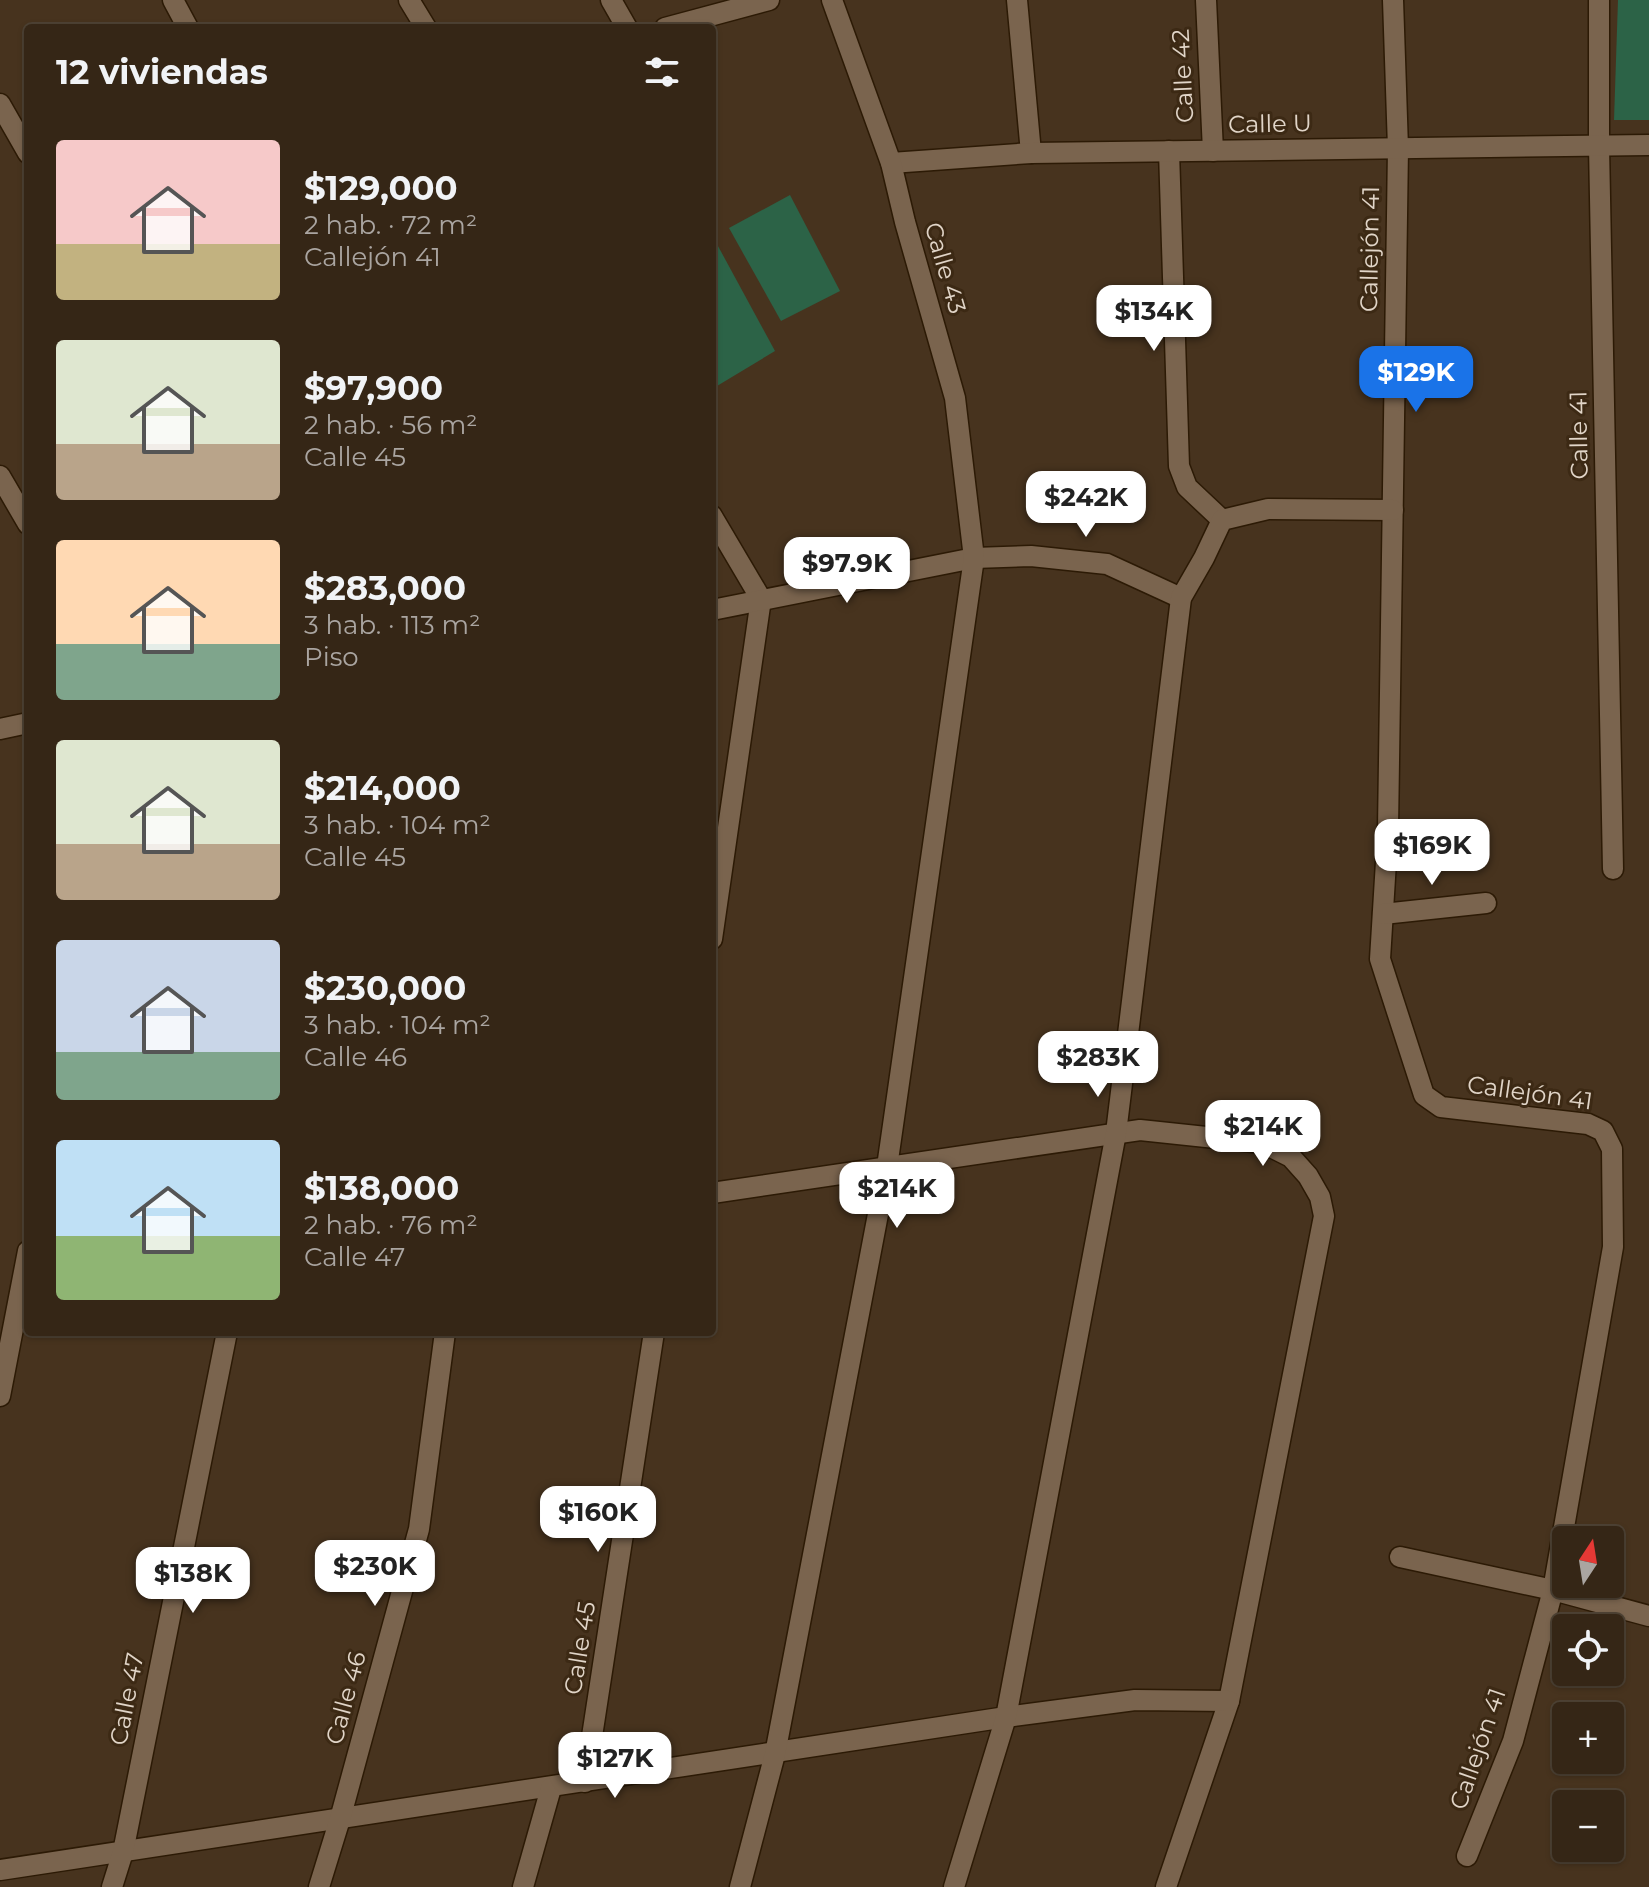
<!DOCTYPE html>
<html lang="es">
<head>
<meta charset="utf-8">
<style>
	body { margin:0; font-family:Montserrat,sans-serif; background:#403223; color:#f1f3f6; height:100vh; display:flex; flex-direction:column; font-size:30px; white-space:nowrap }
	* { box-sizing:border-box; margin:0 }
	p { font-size:26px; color:#aaa5a1 }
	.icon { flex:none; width:44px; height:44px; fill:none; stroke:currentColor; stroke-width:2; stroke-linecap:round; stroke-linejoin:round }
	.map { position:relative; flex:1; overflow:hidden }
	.panel { position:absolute; left:24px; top:24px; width:692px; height:1312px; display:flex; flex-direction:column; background:#352616; border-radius:8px; box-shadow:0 2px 6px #0004,0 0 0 2px #4f4335 }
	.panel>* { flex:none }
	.needle { width:52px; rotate:12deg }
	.controls { position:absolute; left:1552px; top:1526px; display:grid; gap:16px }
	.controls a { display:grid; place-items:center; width:72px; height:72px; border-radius:8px; background:#352616; box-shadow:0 2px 6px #0004,0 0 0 2px #4f4335; font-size:40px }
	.price { position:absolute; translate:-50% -68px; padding:0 18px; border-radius:16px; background:#fff; color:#222; font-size:26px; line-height:52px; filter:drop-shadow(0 2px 4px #0008) }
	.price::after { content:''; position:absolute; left:50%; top:48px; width:24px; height:18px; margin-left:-12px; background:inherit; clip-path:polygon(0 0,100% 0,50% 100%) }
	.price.selected { background:#1a73e8; color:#fff }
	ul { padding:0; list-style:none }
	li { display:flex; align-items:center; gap:24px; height:200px; padding:0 32px }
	li span { display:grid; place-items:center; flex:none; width:224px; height:160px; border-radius:8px; color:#555 }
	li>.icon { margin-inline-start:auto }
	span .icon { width:96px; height:96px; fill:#fffc; stroke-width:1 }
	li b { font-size:34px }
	h2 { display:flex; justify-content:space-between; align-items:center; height:96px; padding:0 32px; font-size:34px }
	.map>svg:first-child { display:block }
</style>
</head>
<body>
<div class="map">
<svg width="1649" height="1887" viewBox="0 0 1649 1887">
	<rect width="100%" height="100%" fill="#47331e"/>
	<g fill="#2c6347">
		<path d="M1618,0H1649V120H1614Z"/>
		<path d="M790,195L840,291L781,321L729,228Z"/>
		<path d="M712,235L775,351L712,389Z"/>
	</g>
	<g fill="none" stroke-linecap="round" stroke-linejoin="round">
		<g stroke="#2c1a05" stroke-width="23">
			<g id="street">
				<path d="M173,0L188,28"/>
				<path d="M409,0L426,28"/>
				<path d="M611,0L627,28"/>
				<path d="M1017,0L1031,153"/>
				<path d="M1206,0L1213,151"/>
				<path d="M1393,0L1398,148L1388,829L1380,959L1424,1095L1441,1107L1588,1124L1603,1131L1612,1149L1613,1247L1553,1590L1513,1741L1467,1856"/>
				<path d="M1599,0V146L1613,869"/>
				<path d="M665,28L769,0"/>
				<path d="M0,104L28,153"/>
				<path d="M1169,151L1179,466L1187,487L1222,520"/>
				<path d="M891,163L1031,153L1649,145"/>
				<path d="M0,476L28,524"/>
				<path d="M712,516L761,599L712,939"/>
				<path d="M712,610L974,558L1031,556L1107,564L1181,598"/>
				<path d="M0,729L28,723"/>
				<path d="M1383,914L1486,903"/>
				<path d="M712,1193L1140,1130L1263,1143L1291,1157L1308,1176L1320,1197L1324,1216L1229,1701L1166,1887"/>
				<path d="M0,1396L28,1251"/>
				<path d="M1400,1557L1553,1590L1649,1616"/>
				<path d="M585,1782L654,1332"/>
				<path d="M0,1870L1006,1717L1135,1700L1229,1701"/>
				<path d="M112,1887L123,1852L227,1332"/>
				<path d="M319,1887L340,1819L419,1529L445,1332"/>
				<path d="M523,1887L551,1788"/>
				<path d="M740,1887L775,1754L887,1167L974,558L955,398L905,222L891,163L832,0"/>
				<path d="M954,1887L1006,1717L1116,1133L1181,598L1204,558L1222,520L1268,509L1393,510"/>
			</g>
		</g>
		<use href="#street" stroke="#7a644e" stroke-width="20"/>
	</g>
	<g text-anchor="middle" stroke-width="6" stroke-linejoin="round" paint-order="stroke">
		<g font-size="24" fill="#e1d5c8" stroke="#3c2914">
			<text transform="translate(1183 76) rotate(-93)" y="8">Calle 42</text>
			<text transform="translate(1270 124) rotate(-1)" y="8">Calle U</text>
			<text transform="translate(1370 249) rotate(-89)" y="8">Callejón 41</text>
			<text transform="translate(945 268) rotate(74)" y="8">Calle 43</text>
			<text transform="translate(1579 435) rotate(-91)" y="8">Calle 41</text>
			<text transform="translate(1530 1093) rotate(8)" y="8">Callejón 41</text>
			<text transform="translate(580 1648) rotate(-81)" y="8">Calle 45</text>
			<text transform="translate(346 1698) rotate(-75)" y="8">Calle 46</text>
			<text transform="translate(127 1699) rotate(-79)" y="8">Calle 47</text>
			<text transform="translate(1478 1749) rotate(-71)" y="8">Callejón 41</text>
		</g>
	</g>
</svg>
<div class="controls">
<a><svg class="needle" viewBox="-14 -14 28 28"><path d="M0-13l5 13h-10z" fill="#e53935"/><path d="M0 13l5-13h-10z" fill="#aaa5a1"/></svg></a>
<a><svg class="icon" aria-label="locate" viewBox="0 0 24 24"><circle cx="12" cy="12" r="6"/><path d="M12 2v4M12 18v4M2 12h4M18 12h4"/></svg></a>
<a>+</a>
<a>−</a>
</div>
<b class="price" style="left:1154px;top:353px">$134K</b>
<b class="price selected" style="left:1416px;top:414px">$129K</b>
<b class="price" style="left:1086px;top:539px">$242K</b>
<b class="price" style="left:847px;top:605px">$97.9K</b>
<b class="price" style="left:1432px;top:887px">$169K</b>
<b class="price" style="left:1098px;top:1099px">$283K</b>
<b class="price" style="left:1263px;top:1168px">$214K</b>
<b class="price" style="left:897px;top:1230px">$214K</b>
<b class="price" style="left:598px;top:1554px">$160K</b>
<b class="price" style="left:375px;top:1608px">$230K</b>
<b class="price" style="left:193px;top:1615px">$138K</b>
<b class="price" style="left:615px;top:1800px">$127K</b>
<section class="panel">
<h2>12 viviendas<svg class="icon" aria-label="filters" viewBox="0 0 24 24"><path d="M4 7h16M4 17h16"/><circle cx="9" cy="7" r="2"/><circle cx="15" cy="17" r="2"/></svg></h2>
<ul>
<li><span style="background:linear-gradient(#f6c9c9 65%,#c2b280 0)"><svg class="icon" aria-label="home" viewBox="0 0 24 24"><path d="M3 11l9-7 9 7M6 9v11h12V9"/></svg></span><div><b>$129,000</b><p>2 hab. · 72 m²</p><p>Callejón 41</p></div></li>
<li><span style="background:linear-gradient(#dfe7d0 65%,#b9a48a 0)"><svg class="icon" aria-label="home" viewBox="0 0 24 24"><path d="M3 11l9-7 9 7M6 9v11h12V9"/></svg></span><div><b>$97,900</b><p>2 hab. · 56 m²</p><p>Calle 45</p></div></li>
<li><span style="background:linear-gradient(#ffd9b3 65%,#7fa58c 0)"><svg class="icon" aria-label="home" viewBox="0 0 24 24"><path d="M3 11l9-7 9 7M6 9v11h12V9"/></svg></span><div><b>$283,000</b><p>3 hab. · 113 m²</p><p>Piso</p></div></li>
<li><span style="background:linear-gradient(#dfe7d0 65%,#b9a48a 0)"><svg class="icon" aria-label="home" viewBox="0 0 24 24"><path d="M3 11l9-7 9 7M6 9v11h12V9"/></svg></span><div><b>$214,000</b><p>3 hab. · 104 m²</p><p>Calle 45</p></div></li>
<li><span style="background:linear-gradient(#c9d6e8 70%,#7fa58c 0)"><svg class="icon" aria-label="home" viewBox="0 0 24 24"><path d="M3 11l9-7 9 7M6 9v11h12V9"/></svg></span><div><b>$230,000</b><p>3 hab. · 104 m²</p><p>Calle 46</p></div></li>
<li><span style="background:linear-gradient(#bfe0f5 60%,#8fb573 0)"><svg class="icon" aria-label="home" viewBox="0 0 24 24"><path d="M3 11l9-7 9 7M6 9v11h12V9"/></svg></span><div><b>$138,000</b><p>2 hab. · 76 m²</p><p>Calle 47</p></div></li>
</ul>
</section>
</div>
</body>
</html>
